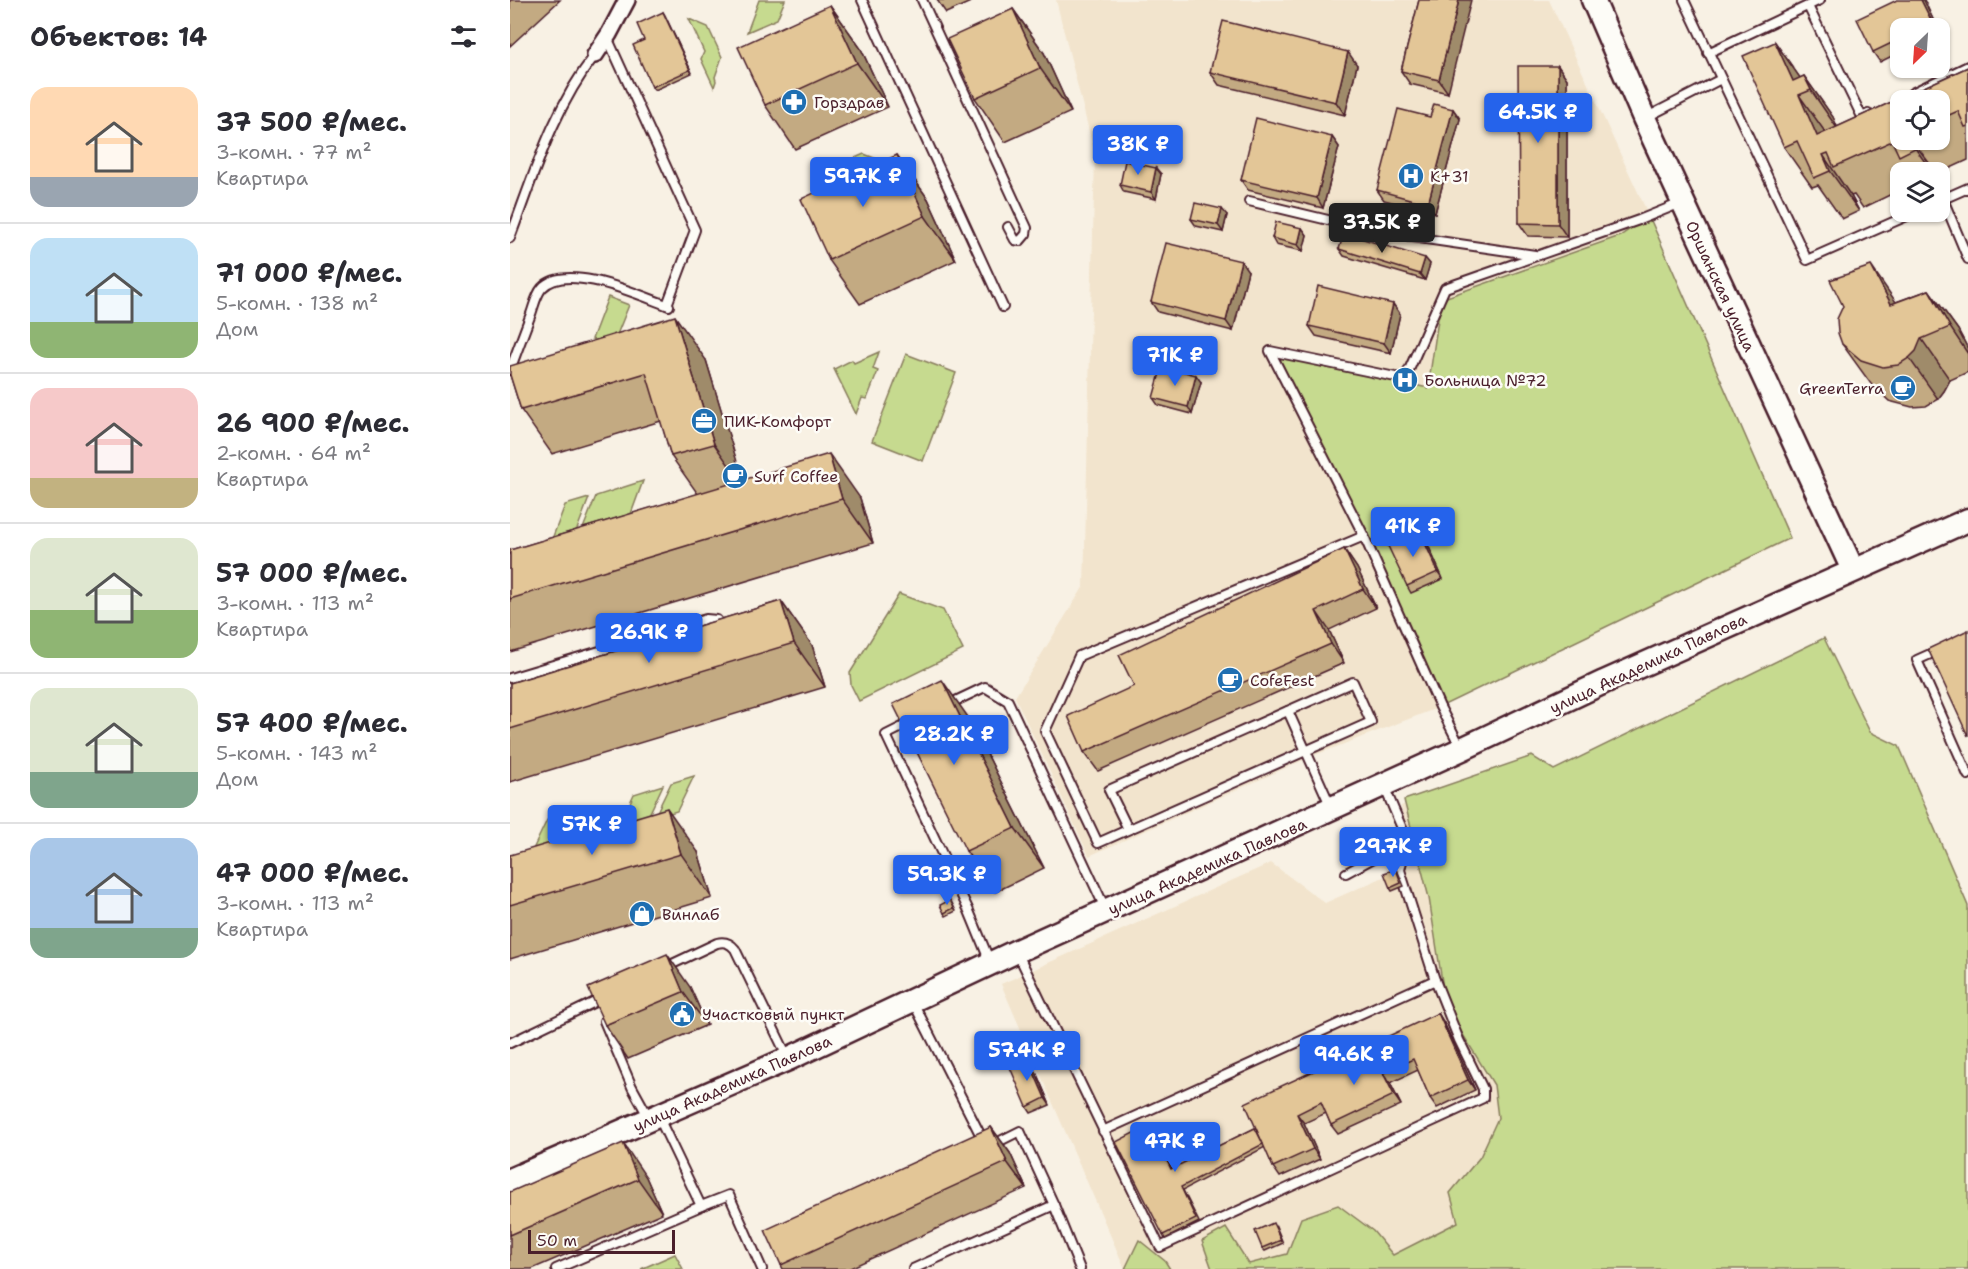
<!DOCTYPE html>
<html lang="ru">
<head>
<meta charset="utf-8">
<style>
	body { margin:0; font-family:"Shantell Sans",sans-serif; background:#f2f2f3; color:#2b2b33; height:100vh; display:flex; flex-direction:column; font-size:22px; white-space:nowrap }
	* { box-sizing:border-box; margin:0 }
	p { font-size:20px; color:#7c7c81 }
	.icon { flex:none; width:33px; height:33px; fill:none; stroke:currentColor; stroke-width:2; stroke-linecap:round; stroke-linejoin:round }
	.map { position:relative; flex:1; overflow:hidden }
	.panel { display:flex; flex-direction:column; background:#fff; width:510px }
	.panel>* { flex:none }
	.needle { width:39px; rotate:205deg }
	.tools { position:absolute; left:1380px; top:18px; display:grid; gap:12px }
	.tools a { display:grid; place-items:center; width:60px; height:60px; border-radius:12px; background:#fff; box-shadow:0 2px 4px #0004; font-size:30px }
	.scale { position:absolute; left:18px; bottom:15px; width:147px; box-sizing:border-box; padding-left:6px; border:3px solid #4a1f2b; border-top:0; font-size:16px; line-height:21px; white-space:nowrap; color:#4a1f2b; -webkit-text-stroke:4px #fdfcf7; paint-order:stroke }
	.price { position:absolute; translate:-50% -51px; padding:0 14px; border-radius:6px; background:#2563eb; color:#fff; font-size:20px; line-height:39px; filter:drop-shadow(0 2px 3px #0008) }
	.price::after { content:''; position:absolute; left:50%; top:36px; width:18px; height:14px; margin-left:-9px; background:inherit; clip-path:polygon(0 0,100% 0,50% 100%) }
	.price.active { background:#222; color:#fff }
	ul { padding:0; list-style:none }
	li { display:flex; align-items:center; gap:18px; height:150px; padding:0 30px }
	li+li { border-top:2px solid #e1e1e2 }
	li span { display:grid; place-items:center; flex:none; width:168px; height:120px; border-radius:18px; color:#555 }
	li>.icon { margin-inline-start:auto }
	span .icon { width:72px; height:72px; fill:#fffc; stroke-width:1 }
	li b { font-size:26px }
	h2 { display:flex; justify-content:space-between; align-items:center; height:72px; padding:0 30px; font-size:26px }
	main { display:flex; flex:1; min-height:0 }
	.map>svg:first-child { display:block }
</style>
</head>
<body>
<main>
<section class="panel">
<h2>Объектов: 14<svg class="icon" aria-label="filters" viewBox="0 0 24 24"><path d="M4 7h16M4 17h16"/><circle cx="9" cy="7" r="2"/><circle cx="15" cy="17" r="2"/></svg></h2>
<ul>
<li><span style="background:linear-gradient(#ffd9b3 75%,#9aa5b1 0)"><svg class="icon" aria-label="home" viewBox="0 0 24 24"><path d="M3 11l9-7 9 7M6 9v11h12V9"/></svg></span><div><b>37 500 ₽/мес.</b><p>3-комн. · 77 m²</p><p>Квартира</p></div></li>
<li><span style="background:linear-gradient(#bfe0f5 70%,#8fb573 0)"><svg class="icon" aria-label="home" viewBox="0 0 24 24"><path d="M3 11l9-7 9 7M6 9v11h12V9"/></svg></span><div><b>71 000 ₽/мес.</b><p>5-комн. · 138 m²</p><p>Дом</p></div></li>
<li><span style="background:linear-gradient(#f6c9c9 75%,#c2b280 0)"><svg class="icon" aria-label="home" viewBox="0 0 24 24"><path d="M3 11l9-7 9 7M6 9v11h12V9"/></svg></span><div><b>26 900 ₽/мес.</b><p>2-комн. · 64 m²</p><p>Квартира</p></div></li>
<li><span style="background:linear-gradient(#dfe7d0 60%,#8fb573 0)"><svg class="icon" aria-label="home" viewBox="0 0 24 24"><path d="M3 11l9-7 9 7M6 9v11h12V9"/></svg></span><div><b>57 000 ₽/мес.</b><p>3-комн. · 113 m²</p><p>Квартира</p></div></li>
<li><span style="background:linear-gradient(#dfe7d0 70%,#7fa58c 0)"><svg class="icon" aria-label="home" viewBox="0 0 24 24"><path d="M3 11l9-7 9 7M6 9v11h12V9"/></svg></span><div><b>57 400 ₽/мес.</b><p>5-комн. · 143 m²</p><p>Дом</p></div></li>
<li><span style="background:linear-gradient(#a9c7e8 75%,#7fa58c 0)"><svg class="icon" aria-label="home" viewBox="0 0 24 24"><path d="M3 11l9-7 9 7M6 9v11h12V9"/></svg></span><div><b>47 000 ₽/мес.</b><p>3-комн. · 113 m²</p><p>Квартира</p></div></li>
</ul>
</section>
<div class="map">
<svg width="1458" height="1269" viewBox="0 0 1458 1269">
	<rect width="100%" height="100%" fill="#f8f1e4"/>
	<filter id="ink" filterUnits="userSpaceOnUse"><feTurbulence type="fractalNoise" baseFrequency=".0167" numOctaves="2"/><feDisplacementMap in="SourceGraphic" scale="12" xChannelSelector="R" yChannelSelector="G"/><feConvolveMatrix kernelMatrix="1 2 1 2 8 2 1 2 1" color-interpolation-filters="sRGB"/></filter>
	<g filter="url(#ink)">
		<g fill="#f2e4cd">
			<path d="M546,0H1039L1139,216L1281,539L930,707L800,757L579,856L505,697L574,586L585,155Z"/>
			<path d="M978,776L1145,1171L920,1269H615L491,984L761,863L815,903L905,863L897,840L891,806Z"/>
		</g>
		<g fill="#c6da8f" stroke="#887c5d" stroke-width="1.5">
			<path d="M249,0H275L267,19L237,32Z"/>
			<path d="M179,19L198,27L212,57L205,77L206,81L204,87L191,59L194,52Z"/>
			<path d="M354,154L395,170L365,184L324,167Z"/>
			<path d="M1139,216L1280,538L930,707L764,353L918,388L931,299L1110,236Z"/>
			<path d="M98,297L119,305L102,347L82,339Z"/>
			<path d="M369,352L363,369L368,371L357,399L352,398L346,414L324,369L342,360L344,363Z"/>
			<path d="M396,354L446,373L413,461L362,441Z"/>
			<path d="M133,481L118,522L70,536L86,496Z"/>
			<path d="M79,498L66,532L42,539L55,505Z"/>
			<path d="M389,594L433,610L453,650L349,701L341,685L340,673Z"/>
			<path d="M1314,638L1360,732L1389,746L1458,906V1269H702L692,1241L716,1228L739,1264L777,1254L791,1218L828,1205L863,1231L883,1255L948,1222L940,1193L970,1157L988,1118L984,1085L936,1007L919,898L894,800L1022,756L1044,770Z"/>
			<path d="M184,776L167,811L144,818L161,783Z"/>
			<path d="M153,785L136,821L108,829L124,794Z"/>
			<path d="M70,810L51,851L17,862L37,820Z"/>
			<path d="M629,1240L655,1261L660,1269H615Z"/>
			<path d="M165,1254L173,1269H131Z"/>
		</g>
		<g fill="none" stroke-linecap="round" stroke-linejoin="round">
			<g stroke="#4a1f2b" stroke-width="12">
				<g id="lane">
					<path d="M352,0L493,307"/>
					<path d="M412,0L517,228L516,234L510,241L505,240L498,227"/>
					<path d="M1174,0L1297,260L1406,212"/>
					<path d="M1298,6L1352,117L1358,114"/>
					<path d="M97,37L185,230L157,305"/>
					<path d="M1198,53L1310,0"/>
					<path d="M1402,93L1458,66"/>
					<path d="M1137,117L1211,79"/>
					<path d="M1433,199L1458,188"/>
					<path d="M739,201L868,232L1025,255"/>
					<path d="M1430,201L1433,199L1458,259"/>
					<path d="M0,238C24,174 43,109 85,55"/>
					<path d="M0,370C7,351 14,332 21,314C24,306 26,295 32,288C56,261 131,296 159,306"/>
					<path d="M1427,651L1407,660L1458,775"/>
					<path d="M0,678L196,619L207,620L213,628"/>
					<path d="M437,705L475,687L498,701L595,908"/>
					<path d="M778,711L821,807"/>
					<path d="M402,722L376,735L459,911L480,962"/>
					<path d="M951,748L930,707L854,536L760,351L895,379L935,288L1129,220L1171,203"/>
					<path d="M618,829L599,790L843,682L861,722L588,843L535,731L569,656L854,536"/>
					<path d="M836,873L897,840"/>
					<path d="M507,952L650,1247L973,1098V1089L949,1040L925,980L890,870L897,840L874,786"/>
					<path d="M156,967L207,943C215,941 220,943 225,949L278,1058"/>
					<path d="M404,1004L473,1140"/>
					<path d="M94,1021L122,1087L138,1116"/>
					<path d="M0,1043L91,999"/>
					<path d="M593,1131L925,980"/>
					<path d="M482,1145L510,1131L544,1205"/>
					<path d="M191,1206L219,1195L252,1269"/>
					<path d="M46,1269L191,1206L149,1118"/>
					<path d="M403,1269L544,1205L570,1269"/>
				</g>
			</g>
			<g stroke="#4a1f2b" stroke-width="20">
				<path id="street" d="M85,55L99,34L117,0"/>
			</g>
			<g stroke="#4a1f2b" stroke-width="27">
				<g id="secondary">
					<path d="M1083,0L1134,118L1343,570"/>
					<path d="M0,1180L278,1059L507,951L952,749L1094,682L1458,520"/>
				</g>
			</g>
			<use href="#lane" stroke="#fdfcf7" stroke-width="8"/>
			<use href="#street" stroke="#fdfcf7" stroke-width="15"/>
			<use href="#secondary" stroke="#fdfcf7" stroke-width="22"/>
		</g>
		<g fill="#c3aa82" stroke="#4a1f2b" stroke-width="1.5" fill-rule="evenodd">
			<path d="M0,0H50L0,46Z"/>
			<path d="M427,0H465L436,13Z"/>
			<path d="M909,0L938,93L900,84L891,71Z"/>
			<path d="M1414,0L1427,28H1390V52L1370,62L1363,52Z"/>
			<path d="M320,5L351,49L378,107L285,149L255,105Z"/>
			<path d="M503,9L534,53L561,112L495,142L465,98Z"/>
			<path d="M153,12L182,73L145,90L142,87L134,40Z"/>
			<path d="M1265,42L1290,78L1294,76L1323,117L1327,127L1458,67V160L1430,173L1390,172V190L1353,208L1344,195L1341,196L1349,211L1332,219L1308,185L1302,187L1274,147ZM1430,100V140H1390Z"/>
			<path d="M847,65L835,115L709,85L700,72Z"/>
			<path d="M1048,66L1057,79V237L1018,236L1009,223Z"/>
			<path d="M943,109L950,119L925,213L874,200L867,190L920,117Z"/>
			<path d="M822,137L829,147L813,208L738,190L731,180Z"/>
			<path d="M387,155L418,199L446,260L350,304L319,260Z"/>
			<path d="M651,174L646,199L614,192L610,185Z"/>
			<path d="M1430,181L1433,189L1430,191Z"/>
			<path d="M717,215L713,232L686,226L681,219Z"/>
			<path d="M792,228L797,235L793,251L766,245L762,238Z"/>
			<path d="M829,249L915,258L920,264L915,280L834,256Z"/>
			<path d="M738,271L723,331L648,312L641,302Z"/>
			<path d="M1419,290L1448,330L1458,349V372L1440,380L1434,391L1428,399L1416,406L1402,407L1379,401L1361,384L1332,344L1386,302Z"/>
			<path d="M883,304L890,314L881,353L806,336L799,326Z"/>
			<path d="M196,360L232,480L350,498L363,543L0,652V550L188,494L161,456L151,421L42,454L11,410L0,375Z"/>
			<path d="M691,382L682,414L648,405L643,398Z"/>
			<path d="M909,530L914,536L933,579L901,593L897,586Z"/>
			<path d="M834,549L847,568L866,608L819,630L834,663L588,771L574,752L624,686Z"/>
			<path d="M271,601L302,645L315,687L0,782V683Z"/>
			<path d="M460,720L534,868L485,892L456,851Z"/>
			<path d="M188,852L202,898L0,959V855Z"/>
			<path d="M424,870L428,880L409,889L407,886Z"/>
			<path d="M888,872L894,886L882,891L880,888Z"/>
			<path d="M442,903L446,911L436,916L434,913Z"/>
			<path d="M180,987L197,1025L118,1059L95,1025Z"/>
			<path d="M928,1013L934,1023L965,1090L927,1108L920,1098L908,1070L880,1083L891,1105L828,1134L821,1125L816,1113L794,1123L810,1159L770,1177L763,1167L755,1147L673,1190L689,1222L655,1239L653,1235L642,1129L662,1169L745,1128Z"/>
			<path d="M517,1057L522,1063L540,1105L521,1113L517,1107Z"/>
			<path d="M481,1127L500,1153L516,1188L338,1269H273L271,1265Z"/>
			<path d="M136,1177L152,1213L22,1269H0V1192Z"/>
			<path d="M766,1226L773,1243L755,1251L752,1248Z"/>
		</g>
		<g fill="#9f8b6a" stroke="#4a1f2b" stroke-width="1.5">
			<path d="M949,0H961L938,93L929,80Z"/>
			<path d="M1411,0H1414L1427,28H1426L1423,24Z"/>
			<path d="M320,5L351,49L378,107L347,63Z"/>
			<path d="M503,9L534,53L561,112L530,68Z"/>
			<path d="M153,12L155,15L182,73L180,70Z"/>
			<path d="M1265,42L1293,82L1283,81Z"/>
			<path d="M838,52L847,65L835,115L826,102Z"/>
			<path d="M1048,66L1057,79V237L1048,224Z"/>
			<path d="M1294,76L1323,117L1329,131L1301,90Z"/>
			<path d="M1289,95L1318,136H1307Z"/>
			<path d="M943,109L950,119L925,213L918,204Z"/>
			<path d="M822,137L829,147L813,208L807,198Z"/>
			<path d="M1401,140H1402L1426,172H1422L1405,148Z"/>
			<path d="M387,155L418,199L446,260L415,216Z"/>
			<path d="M1313,155L1341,196L1349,211L1320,171Z"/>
			<path d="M646,168L651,174L646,199L641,192Z"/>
			<path d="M712,209L717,215L713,232L708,225Z"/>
			<path d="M792,228L797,235L793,251L788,245Z"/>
			<path d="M915,258L920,264L915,280L910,274Z"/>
			<path d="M731,261L738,271L723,331L716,321Z"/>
			<path d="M1361,266L1440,380L1434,391L1428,399L1399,358L1381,304Z"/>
			<path d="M1419,290L1448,330L1458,349V354L1440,327Z"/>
			<path d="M883,304L890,314L881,353L874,343Z"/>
			<path d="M165,316L196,360L235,488L204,444Z"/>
			<path d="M686,375L691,382L682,414L678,407Z"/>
			<path d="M319,454L350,498L363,543L332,499Z"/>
			<path d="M909,530L914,536L933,579L928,572Z"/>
			<path d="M834,549L847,568L866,608L853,589Z"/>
			<path d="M271,601L302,645L315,687L284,643Z"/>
			<path d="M806,611L819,630L834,663L821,644Z"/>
			<path d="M432,680L460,720L534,868L505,828Z"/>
			<path d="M157,808L188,852L202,898L171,854Z"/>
			<path d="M157,954L180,987L197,1025L173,992Z"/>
			<path d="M928,1013L934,1023L965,1090L958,1080Z"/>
			<path d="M517,1057L522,1063L540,1105L535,1098Z"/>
			<path d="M873,1073L880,1083L891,1105L884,1095Z"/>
			<path d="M787,1114L794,1123L810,1159L803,1149Z"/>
			<path d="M481,1127L500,1153L516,1188L497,1162Z"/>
			<path d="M113,1143L136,1177L152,1213L128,1179Z"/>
		</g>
		<g fill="#e3c697" stroke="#4a1f2b" stroke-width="1.5">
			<path d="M909,0H949L929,80L891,71Z"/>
			<path d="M1387,0H1411L1423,24L1413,28H1390V39L1363,52L1347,19Z"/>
			<path d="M320,5L347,63L255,105L228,47Z"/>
			<path d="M503,9L530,68L465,98L437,39Z"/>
			<path d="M153,12L180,70L142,87L123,45L134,40L127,24Z"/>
			<path d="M713,21L838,52L826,102L700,72Z"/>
			<path d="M1265,42L1283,81L1294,76L1301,90L1289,95L1307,136L1458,67V126L1455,127L1448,111L1430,119V100H1390V140H1401L1405,148L1389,156L1382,141L1324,167L1318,153L1313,155L1320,171L1304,178L1287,141L1274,147L1233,56Z"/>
			<path d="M1008,66H1048V224L1009,223Z"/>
			<path d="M924,104L943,109L918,204L867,190L888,109L920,117Z"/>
			<path d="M746,118L822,137L807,198L731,180Z"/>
			<path d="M387,155L415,216L319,260L291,199Z"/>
			<path d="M615,161L646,168L641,192L610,185Z"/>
			<path d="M685,203L712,209L708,225L681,219Z"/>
			<path d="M766,222L792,228L788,245L762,238Z"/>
			<path d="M834,233L915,258L910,274L829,249Z"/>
			<path d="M656,243L731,261L716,321L641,302Z"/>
			<path d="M1361,266L1381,304L1419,290L1440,327L1411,339L1406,351L1399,358L1388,365L1373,367L1351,360L1332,344L1328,333L1327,319L1333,306L1320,280Z"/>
			<path d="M808,286L883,304L874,343L799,326Z"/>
			<path d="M165,316L204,444L161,456L136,373L11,410L0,375V366Z"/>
			<path d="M652,366L686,375L678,407L643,398Z"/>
			<path d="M319,454L332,499L0,599V550Z"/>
			<path d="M909,530L928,572L897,586L877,544Z"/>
			<path d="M834,549L853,589L806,611L821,644L574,752L558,716L624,686L609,655Z"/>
			<path d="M271,601L284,643L0,729V683Z"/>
			<path d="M1458,630V736L1418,649Z"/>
			<path d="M432,680L505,828L456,851L383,704Z"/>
			<path d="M157,808L171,854L0,905V855Z"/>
			<path d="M421,867L426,877L407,886L402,875Z"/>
			<path d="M886,869L891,883L880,888L874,873Z"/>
			<path d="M440,900L444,908L434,913L430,905Z"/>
			<path d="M157,954L173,992L95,1025L78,988Z"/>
			<path d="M928,1013L958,1080L920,1098L903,1059L873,1073L884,1095L821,1125L811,1102L787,1114L803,1149L763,1167L735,1103Z"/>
			<path d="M517,1057L535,1098L517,1107L499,1065Z"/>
			<path d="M639,1125L661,1169L745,1128L753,1144L671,1187L686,1219L653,1235L606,1142Z"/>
			<path d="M481,1127L497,1162L271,1265L255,1230Z"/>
			<path d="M113,1143L128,1179L0,1235V1192Z"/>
			<path d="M763,1223L771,1240L752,1248L745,1231Z"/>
		</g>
	</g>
	<defs>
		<g id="pharmacy-disc" transform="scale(1.35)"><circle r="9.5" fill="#1f6fb2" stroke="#fdfcf7"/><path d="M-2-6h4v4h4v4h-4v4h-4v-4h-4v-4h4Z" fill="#fff"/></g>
		<g id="hospital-disc" transform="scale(1.35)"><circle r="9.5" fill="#1f6fb2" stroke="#fdfcf7"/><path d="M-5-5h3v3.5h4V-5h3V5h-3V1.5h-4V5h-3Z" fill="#fff"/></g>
		<g id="cafe-disc" transform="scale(1.35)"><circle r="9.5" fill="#1f6fb2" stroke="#fdfcf7"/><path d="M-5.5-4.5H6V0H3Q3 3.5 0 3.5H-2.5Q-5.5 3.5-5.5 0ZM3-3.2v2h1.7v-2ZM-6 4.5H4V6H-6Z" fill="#fff"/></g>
		<g id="office-disc" transform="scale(1.35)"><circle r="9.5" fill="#1f6fb2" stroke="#fdfcf7"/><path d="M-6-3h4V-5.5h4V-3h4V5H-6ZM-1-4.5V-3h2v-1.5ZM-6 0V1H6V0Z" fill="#fff"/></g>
		<g id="shop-disc" transform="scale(1.35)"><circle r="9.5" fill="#1f6fb2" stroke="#fdfcf7"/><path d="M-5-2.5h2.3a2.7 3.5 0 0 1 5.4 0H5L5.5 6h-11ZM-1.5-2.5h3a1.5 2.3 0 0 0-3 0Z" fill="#fff"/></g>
		<g id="civic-disc" transform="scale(1.35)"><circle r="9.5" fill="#1f6fb2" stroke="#fdfcf7"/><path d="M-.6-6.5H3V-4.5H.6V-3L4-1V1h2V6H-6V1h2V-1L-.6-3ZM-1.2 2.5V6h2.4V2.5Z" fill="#fff"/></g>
	</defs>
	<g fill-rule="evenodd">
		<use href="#pharmacy-disc" x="284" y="102"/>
		<use href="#hospital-disc" x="901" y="176"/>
		<use href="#hospital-disc" x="895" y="380"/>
		<use href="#cafe-disc" x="1393" y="388"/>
		<use href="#office-disc" x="194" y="421"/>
		<use href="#cafe-disc" x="225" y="476"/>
		<use href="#cafe-disc" x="720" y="680"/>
		<use href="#shop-disc" x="132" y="914"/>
		<use href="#civic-disc" x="172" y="1014"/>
	</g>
	<g text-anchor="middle" stroke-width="5" stroke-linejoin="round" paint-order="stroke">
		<g font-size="16" fill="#4a1f2b" stroke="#fdfcf7" text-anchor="start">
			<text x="304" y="108">Горздрав</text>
			<text x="920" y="182">К+31</text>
			<text x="914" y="386">Больница №72</text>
			<text x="1374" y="394" text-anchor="end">GreenTerra</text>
			<text x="214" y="427">ПИК-Комфорт</text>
			<text x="244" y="482">Surf Coffee</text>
			<text x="740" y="686">CofeFest</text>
			<text x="152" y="920">Винлаб</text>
			<text x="192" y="1020">Участковый пункт</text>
		</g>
		<g font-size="16" fill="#4a1f2b" stroke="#fdfcf7">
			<text transform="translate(1211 286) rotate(65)" y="6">Оршанская улица</text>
			<text transform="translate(1138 663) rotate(-25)" y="6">улица Академика Павлова</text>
			<text transform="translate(697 866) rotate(-24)" y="6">улица Академика Павлова</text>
			<text transform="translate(222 1083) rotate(-24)" y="6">улица Академика Павлова</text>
		</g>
	</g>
</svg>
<div class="tools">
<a><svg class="needle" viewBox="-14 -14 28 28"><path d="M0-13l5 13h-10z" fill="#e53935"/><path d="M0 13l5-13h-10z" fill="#7c7c81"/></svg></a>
<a><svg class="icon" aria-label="locate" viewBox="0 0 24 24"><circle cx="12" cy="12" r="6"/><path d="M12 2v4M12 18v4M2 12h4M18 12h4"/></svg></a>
<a><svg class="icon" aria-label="layers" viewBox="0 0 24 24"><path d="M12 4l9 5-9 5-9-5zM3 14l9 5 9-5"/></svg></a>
</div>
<div class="scale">50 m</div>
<b class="price" style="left:1028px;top:144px">64.5K ₽</b>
<b class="price" style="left:628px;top:176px">38K ₽</b>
<b class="price" style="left:353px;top:208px">59.7K ₽</b>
<b class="price active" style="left:872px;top:254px">37.5K ₽</b>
<b class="price" style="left:665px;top:387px">71K ₽</b>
<b class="price" style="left:903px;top:558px">41K ₽</b>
<b class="price" style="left:139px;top:664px">26.9K ₽</b>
<b class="price" style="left:444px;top:766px">28.2K ₽</b>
<b class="price" style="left:82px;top:856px">57K ₽</b>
<b class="price" style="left:883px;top:878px">29.7K ₽</b>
<b class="price" style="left:437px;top:906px">59.3K ₽</b>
<b class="price" style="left:517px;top:1082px">57.4K ₽</b>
<b class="price" style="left:844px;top:1086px">94.6K ₽</b>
<b class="price" style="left:665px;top:1173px">47K ₽</b>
</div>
</main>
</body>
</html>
